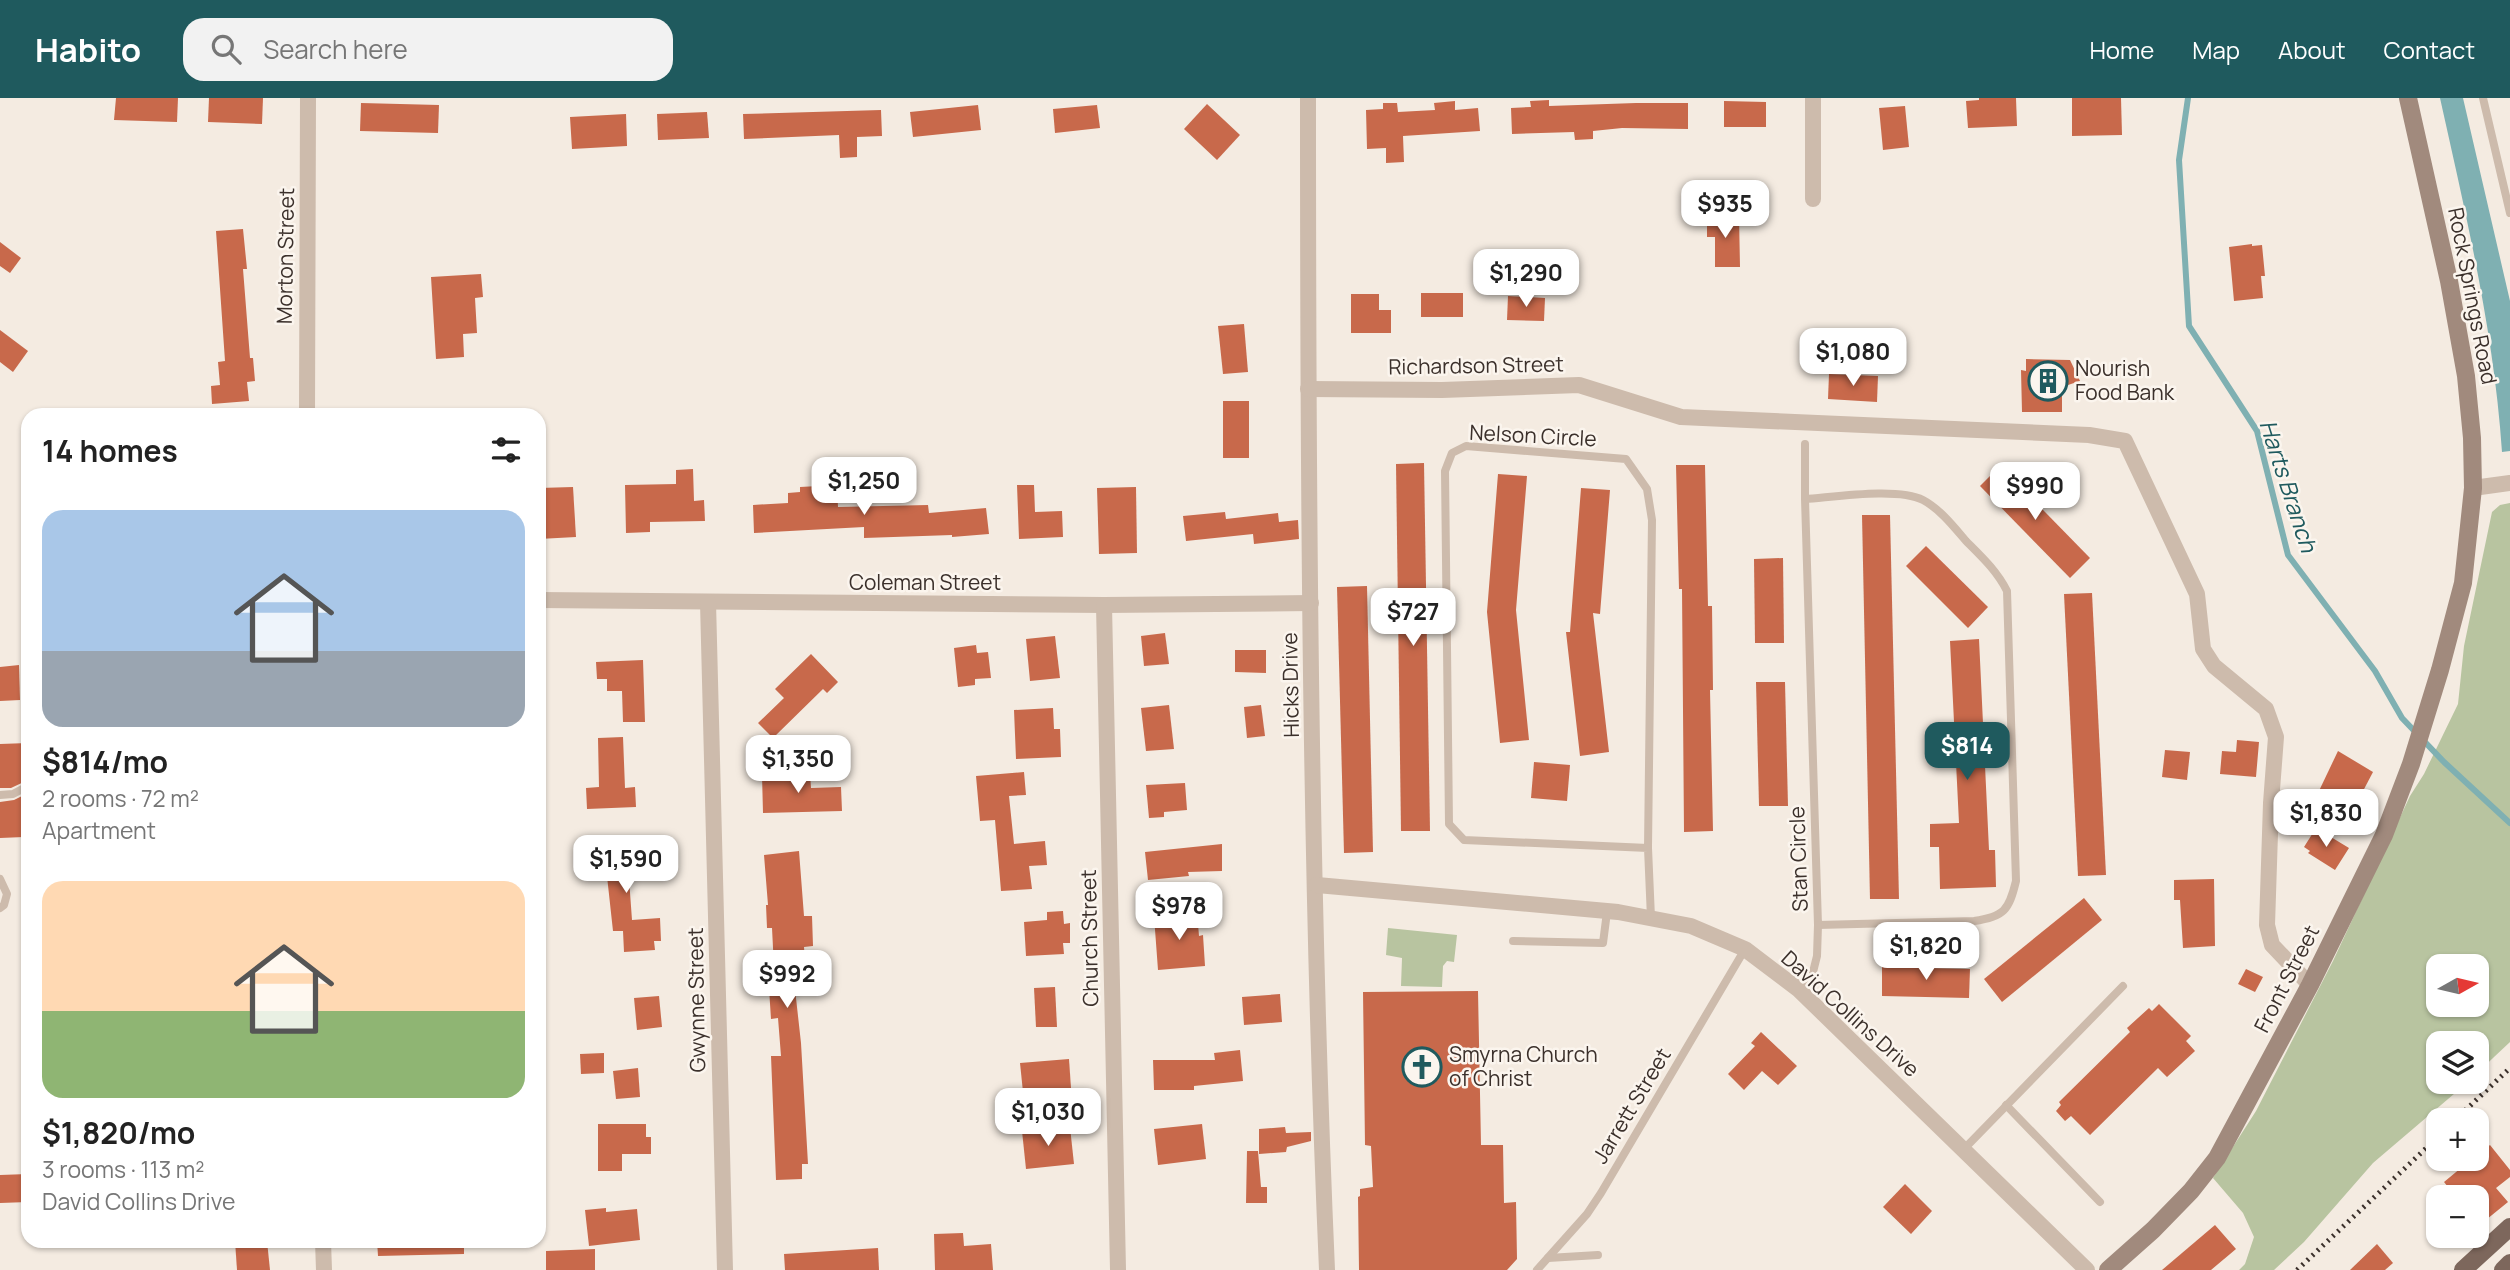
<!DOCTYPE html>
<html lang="en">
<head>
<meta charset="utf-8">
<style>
	body { margin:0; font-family:Manrope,sans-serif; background:#f2f2f2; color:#222; height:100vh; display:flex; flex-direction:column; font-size:26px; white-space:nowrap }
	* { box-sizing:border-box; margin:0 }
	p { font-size:23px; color:#767676 }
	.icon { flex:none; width:38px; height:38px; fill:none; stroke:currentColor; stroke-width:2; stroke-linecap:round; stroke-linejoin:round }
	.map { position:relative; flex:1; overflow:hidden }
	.panel { position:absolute; left:21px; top:310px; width:525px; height:840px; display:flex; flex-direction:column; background:#fff; border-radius:21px; box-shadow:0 2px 5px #0004 }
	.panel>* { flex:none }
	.needle { width:46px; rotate:82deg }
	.fabs { position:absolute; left:2426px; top:856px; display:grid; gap:14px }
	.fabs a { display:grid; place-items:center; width:63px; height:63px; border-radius:14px; background:#fff; box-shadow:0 2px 5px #0004; font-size:35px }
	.price { position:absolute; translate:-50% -60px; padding:0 16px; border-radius:14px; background:#fff; color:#222; font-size:23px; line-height:46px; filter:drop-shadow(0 2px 4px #0008) }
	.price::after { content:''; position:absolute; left:50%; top:42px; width:21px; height:16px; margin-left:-10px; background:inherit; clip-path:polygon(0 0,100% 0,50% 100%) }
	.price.on { background:#1f5a5e; color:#fff }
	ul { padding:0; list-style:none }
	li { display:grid; align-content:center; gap:14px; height:371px; padding:0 21px }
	li span { display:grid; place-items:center; height:217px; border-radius:21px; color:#555 }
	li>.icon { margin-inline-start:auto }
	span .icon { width:126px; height:126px; fill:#fffc; stroke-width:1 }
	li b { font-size:30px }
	h2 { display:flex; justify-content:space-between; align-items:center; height:84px; padding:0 21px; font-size:30px }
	header { display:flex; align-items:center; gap:42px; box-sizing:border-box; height:98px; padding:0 35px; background:#1f5a5e; color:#fff }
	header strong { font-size:33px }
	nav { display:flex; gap:38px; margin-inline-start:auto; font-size:24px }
	.search { width:490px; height:63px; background:#f2f2f2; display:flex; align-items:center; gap:18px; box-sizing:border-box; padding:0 24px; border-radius:21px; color:#767676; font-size:26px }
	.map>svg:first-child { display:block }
</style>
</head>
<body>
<header>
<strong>Habito</strong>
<div class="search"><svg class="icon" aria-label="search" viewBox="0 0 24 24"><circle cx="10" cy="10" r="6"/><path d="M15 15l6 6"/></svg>Search here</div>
<nav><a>Home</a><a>Map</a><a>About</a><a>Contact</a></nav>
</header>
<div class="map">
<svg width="2510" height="1172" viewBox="0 0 2510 1172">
	<rect width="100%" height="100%" fill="#f4ebe1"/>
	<g fill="#b8c4a0" fill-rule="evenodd">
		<path d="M2510,405V944L2476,976V945H2438V984H2468L2373,1065L2304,1144L2274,1172H2239L2245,1166L2254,1139L2243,1115L2213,1080L2256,1013L2333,863L2410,698L2424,676L2458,606L2464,548L2492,414L2500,407ZM2438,868H2476V906H2438Z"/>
		<path d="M1388,830L1457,837L1454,864L1447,863L1443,868L1442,889L1401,888L1402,860L1386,857Z"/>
	</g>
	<path fill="#7fb0b2" d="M2440,0H2463L2510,203V353L2502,354C2494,234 2466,117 2440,0Z"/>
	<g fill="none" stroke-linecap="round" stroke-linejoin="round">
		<path stroke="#7fb0b2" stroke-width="6" d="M2188,0L2179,62L2189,228L2257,333L2288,457L2375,573L2402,620L2444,664L2510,725"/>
	</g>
	<g fill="#c8694b">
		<path d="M116,0H178L177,24L114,22Z"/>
		<path d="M209,0H263L262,26L208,24Z"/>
		<path d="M1979,0H2016L2017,28L1968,30L1966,3L1979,2Z"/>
		<path d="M2072,0H2121L2122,37L2072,38Z"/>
		<path d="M1549,2V8L1636,5H1688V31L1622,30L1593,33V41L1575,42L1574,34L1512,36L1511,10L1531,9L1530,3Z"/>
		<path d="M1455,3V12L1478,10L1480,33L1403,38L1404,64L1386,65V50L1367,51L1366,12L1383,11V5H1397L1398,14L1435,12L1434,5Z"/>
		<path d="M1724,3L1766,4V29H1724Z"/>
		<path d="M361,5L439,7L438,35L360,33Z"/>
		<path d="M1207,6L1240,37L1217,62L1184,31Z"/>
		<path d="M978,7L981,32L913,39L910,14Z"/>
		<path d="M1097,7L1100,30L1055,35L1053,11Z"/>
		<path d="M1905,8L1909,49L1883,52L1879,10Z"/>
		<path d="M881,12L882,38L857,39V59L840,60L839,37L744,41L743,16Z"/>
		<path d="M707,14L709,40L658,42L657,16Z"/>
		<path d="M626,16L627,48L572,51L570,19Z"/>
		<path d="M1739,117L1740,169H1715V139H1707V118Z"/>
		<path d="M243,131L247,171H243L250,260H253L255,283L247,284L249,303L212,306L211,288L220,287L218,264L225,263L216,133Z"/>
		<path d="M0,144L21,160L10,175L0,168Z"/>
		<path d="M2252,146V148L2262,147L2265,178H2261L2263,200L2234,203L2229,149Z"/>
		<path d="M481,176L483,199L475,200L477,235L463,236L464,259L436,261L431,179Z"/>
		<rect x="1421" y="195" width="42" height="24"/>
		<path d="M1351,196H1379V212H1391V235H1351Z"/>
		<path d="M1508,198L1545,200L1544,223L1507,222Z"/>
		<path d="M1244,226L1248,274L1223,276L1218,228Z"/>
		<path d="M0,232L28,253L13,274L0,264Z"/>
		<path d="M2026,261L2070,262L2080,283L2062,289V314H2022L2021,272L2026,273Z"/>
		<path d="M1829,276L1878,278L1877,304L1828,301Z"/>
		<rect x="1223" y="303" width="26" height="57"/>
		<path d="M1424,365L1430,733H1401L1396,366Z"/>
		<path d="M1676,367H1705L1708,508H1712L1713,592H1710L1713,733L1684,734L1682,491H1679Z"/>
		<path d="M2000,368L2090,460L2070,480L1980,388Z"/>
		<path d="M693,371L694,403L704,402L705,423L650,424V434L626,435L625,387L676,386V372Z"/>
		<path d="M1498,376L1527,378L1516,512L1529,642L1500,645L1487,514Z"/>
		<path d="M837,387L838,409L928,407L929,415L986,410L989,436L952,439V437L864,440V429L754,435L753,407L788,405V395L800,394V389Z"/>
		<path d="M1017,387H1034L1035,414L1062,413L1063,439L1019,441Z"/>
		<path d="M573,389L576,439L539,441V390Z"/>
		<path d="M1136,389L1137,455L1099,456L1097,390Z"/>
		<path d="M1581,390L1610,392L1600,516L1593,515L1609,654L1580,658L1566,534H1570Z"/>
		<path d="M1225,414L1226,421L1278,415L1279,424L1298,422L1299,441L1254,446L1253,436L1186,443L1183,418Z"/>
		<path d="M1862,417H1890L1899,801H1870Z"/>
		<path d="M1926,448L1988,509L1968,530L1906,468Z"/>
		<path d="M1783,460L1784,545H1755L1754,461Z"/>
		<path d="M1367,488L1373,754L1344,755L1337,489Z"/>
		<path d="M2092,495L2106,777L2078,778L2064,496Z"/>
		<path d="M1165,535L1169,566L1144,568L1141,538Z"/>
		<path d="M1055,538L1060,580L1030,583L1026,541Z"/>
		<path d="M1979,541L1989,752H1995L1996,789L1940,791L1939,749H1930V726L1959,725L1950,543Z"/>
		<path d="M976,547L977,555L988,554L991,580L975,581V587L958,589L954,550Z"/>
		<path d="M1235,552H1266V575L1235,574Z"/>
		<path d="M811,556L838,584L827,595L823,591L773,640L758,625L784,600L775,591Z"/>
		<path d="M643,562L645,624H623L622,593H607V581H597L596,564Z"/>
		<path d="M19,567L20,602L0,603V569Z"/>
		<path d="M1756,584H1785L1788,708H1759Z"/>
		<path d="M1169,607L1174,651L1146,653L1141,610Z"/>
		<path d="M1261,607L1265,638L1247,640L1244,609Z"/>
		<path d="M1053,610L1054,631H1060L1061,659L1016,661L1014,612Z"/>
		<path d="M623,639L625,690L635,689L636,709L587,711L586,690L599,689L598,640Z"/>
		<path d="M2237,642L2259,644L2256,679L2220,676L2222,653L2236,654Z"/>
		<path d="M28,645V682L11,690H0V646Z"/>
		<path d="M2165,652L2190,654L2187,682L2162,679Z"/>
		<path d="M2338,653L2373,674L2352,714L2318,695Z"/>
		<path d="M1534,664L1570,667L1567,703L1531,700Z"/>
		<path d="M1024,674L1026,697L1009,698L1014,746L1045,743L1047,767L1029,768L1032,791L1001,793L995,722L980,723L976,678Z"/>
		<path d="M810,675L811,690L841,689L842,713L763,715L762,677Z"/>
		<path d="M1185,685L1187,712L1164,714V719L1149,720L1146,687Z"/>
		<path d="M28,695V708H24V739L0,740V704L14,702Z"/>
		<path d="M2316,730L2349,750L2335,772L2308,755L2310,753L2304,749Z"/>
		<path d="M632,738L635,766L628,767L632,822L660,820L661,843H654L655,852L624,854L623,833H613L606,769L600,770L597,741Z"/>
		<path d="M1222,746V773L1188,774L1189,778L1148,782L1145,754Z"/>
		<path d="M799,753L804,818H812L813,848L804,849L805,863L792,864L801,945L808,1066H802V1081L776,1082L771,958H781L778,920L771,921L769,890L775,889L772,830H767L766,807H768L764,757Z"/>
		<path d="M2214,781L2215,848L2183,850L2180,802H2174V782Z"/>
		<path d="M2084,800L2102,822L2002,904L1984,881Z"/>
		<path d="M1063,813L1064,826L1070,825V845H1063L1064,856L1026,858L1024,824L1047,822V814Z"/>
		<path d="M1197,814L1199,838L1203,837L1205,868L1158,872L1154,818Z"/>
		<path d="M1882,869L1970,871L1969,900L1882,898Z"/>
		<path d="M2246,871L2263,879L2255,894L2238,886Z"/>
		<path d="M1055,889L1057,929H1036L1034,890Z"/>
		<path d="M1478,893L1481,1047H1503L1504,1105L1516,1104L1517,1161L1507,1172H1359L1358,1099L1360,1098V1091L1373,1089L1371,1048L1365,1047L1363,894Z"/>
		<path d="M1280,896L1282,924L1244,927L1242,899Z"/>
		<path d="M659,898L662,929L637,932L634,900Z"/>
		<path d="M2159,906L2191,938L2186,943L2195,953L2167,979L2158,970L2090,1037L2071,1018L2065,1023L2056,1013L2061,1007L2059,1004L2130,934L2127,930L2149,910L2152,913Z"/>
		<path d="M1761,934L1797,968L1778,987L1762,973L1744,992L1728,976L1755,948L1751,945Z"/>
		<path d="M1240,952L1243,983L1194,988V992H1154L1153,962H1215L1214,955Z"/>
		<path d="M604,955V975L581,976L580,956Z"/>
		<path d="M1069,961L1071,990L1023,994L1020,965Z"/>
		<path d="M638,970L640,999L616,1001L613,973Z"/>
		<path d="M598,1026H646V1039H651V1056H622V1073H598Z"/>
		<path d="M1202,1026L1206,1061L1158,1067L1154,1031Z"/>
		<path d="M1070,1029L1074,1066L1026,1071L1022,1033Z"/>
		<path d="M1285,1029L1286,1035L1311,1034V1043L1287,1049L1286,1054L1259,1056V1031Z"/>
		<path d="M2490,1047L2510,1072V1079L2496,1090L2508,1104L2476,1130V1099H2456L2444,1084L2473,1060H2476V1058Z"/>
		<path d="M1247,1053H1258L1261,1089H1267V1105H1246Z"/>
		<path d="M28,1076V1104L0,1105V1077Z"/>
		<path d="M1905,1086L1932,1113L1911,1136L1883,1109Z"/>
		<path d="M606,1110V1114L637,1111L640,1142L589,1148L585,1112Z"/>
		<path d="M2215,1127L2236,1151L2211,1172H2162Z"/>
		<path d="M963,1135L964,1148L991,1146L993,1172H935L934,1136Z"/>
		<path d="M235,1143H267L270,1172H237Z"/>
		<path d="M377,1143H464V1156L378,1158Z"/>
		<path d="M2377,1146L2393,1165L2385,1172H2350Z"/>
		<path d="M878,1150L879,1172H785L784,1156Z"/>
		<path d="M595,1151V1172H546V1153Z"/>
	</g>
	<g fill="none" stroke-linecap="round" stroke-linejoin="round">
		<g stroke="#cdbbac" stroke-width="8">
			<path d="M2483,0L2510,115"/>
			<path d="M1805,401C1834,399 1898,389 1923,402C1940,411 1954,429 1966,443C1982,459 1997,473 2007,493L2016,783C2009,812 2004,819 1974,823L1818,827L1805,401V346"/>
			<path d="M0,697L13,696L28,688"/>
			<path d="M1648,750L1652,422L1647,391L1626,361L1466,348L1452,355L1445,373L1449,726L1464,742L1648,750L1651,820"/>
			<path d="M0,781L7,796L4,807L0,810"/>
			<path d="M1513,843L1603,845L1607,814"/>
			<path d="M1798,891L1812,878L1817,858L1818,827"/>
			<path d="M2006,1007L2100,1104"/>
			<path d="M1964,1051L2123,888"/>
			<path d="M1548,1160L1598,1157"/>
			<path d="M1537,1172L1587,1116L1601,1095L1745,851"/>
		</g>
		<g stroke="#cdbbac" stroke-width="16">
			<path d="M1308,0C1308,391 1310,782 1327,1172"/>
			<path d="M1813,0V101"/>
			<path d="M1308,291L1442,292L1579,287L1681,319L2089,337L2125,343L2197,496L2203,551L2214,568L2266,611L2276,639L2271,705L2267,827L2272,847L2310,887"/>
			<path d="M307,317L308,0"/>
			<path d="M2473,390L2510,385"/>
			<path d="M539,502L1104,507L1311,505"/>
			<path d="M708,504L725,1172"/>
			<path d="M1104,507L1118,1172"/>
			<path d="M1317,787L1618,814L1691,828L1745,851L1798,891L2087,1172"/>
			<path d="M323,1143L324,1172"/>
		</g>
		<path stroke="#a18a7d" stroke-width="18" d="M2108,1172L2153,1132L2191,1093L2217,1060L2310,887L2384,737L2411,666L2440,572L2463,485L2473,390L2472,340L2466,278L2449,183L2408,0"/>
		<g stroke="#7d675c" stroke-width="18">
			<path d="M2463,1172L2510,1129"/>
			<path d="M2503,1172L2510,1165"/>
		</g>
		<g stroke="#3b302b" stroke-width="5" stroke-dasharray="2 5" stroke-linecap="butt">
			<path d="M2455,1022L2510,970"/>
			<path d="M2297,1172L2438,1039"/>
		</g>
	</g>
	<defs>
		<g id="building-ring" transform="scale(2.0125)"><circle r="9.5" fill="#fbf5ee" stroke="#1f5a5e" stroke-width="1.5"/><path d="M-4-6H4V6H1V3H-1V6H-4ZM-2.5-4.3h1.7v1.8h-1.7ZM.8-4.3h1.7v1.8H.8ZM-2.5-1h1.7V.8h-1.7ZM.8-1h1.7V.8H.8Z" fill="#1f5a5e"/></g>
		<g id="church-ring" transform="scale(2.0125)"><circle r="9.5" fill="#fbf5ee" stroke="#1f5a5e" stroke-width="1.5"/><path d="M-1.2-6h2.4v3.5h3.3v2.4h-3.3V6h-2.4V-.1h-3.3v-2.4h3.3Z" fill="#1f5a5e"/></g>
	</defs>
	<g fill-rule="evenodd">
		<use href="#building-ring" x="2048" y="283"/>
		<use href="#church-ring" x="1422" y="969"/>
	</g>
	<g text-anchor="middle" stroke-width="5" stroke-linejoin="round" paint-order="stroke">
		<g font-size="21" fill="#3b302b" stroke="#fbf5ee">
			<text transform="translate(286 158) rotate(-89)" y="7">Morton Street</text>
			<text transform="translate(2472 198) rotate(79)" y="7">Rock Springs Road</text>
			<text transform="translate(1476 268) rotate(-1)" y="7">Richardson Street</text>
			<text transform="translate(1533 338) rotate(3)" y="7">Nelson Circle</text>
			<text x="925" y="492">Coleman Street</text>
			<text transform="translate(1291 587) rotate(-91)" y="7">Hicks Drive</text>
			<text transform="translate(1799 761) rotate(-92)" y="7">Stan Circle</text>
			<text transform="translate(1090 840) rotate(-91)" y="7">Church Street</text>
			<text transform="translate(2287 881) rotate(-63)" y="7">Front Street</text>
			<text transform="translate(697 902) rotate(-91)" y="7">Gwynne Street</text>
			<text transform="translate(1850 916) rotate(42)" y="7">David Collins Drive</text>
			<text transform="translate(1632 1008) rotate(-59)" y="7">Jarrett Street</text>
		</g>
		<g font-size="21" fill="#3b302b" stroke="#fbf5ee" text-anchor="start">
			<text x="2075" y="278">Nourish<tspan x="2075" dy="24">Food Bank</tspan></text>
			<text x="1449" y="964">Smyrna Church<tspan x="1449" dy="24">of Christ</tspan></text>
		</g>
		<g font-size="23" font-style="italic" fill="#1f5a5e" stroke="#fbf5ee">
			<text transform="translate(2288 388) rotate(72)" y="8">Harts Branch</text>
		</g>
	</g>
</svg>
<div class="fabs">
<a><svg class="needle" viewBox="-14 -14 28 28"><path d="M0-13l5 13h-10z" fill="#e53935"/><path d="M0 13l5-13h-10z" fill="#767676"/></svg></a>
<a><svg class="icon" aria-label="layers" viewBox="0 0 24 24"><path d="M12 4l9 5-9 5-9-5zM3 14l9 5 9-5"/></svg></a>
<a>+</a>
<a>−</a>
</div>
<b class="price" style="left:1725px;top:142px">$935</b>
<b class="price" style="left:1526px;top:211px">$1,290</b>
<b class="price" style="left:1853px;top:290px">$1,080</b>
<b class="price" style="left:864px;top:419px">$1,250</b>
<b class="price" style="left:2035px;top:424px">$990</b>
<b class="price" style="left:1413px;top:550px">$727</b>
<b class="price on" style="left:1967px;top:684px">$814</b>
<b class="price" style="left:798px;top:697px">$1,350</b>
<b class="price" style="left:2326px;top:751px">$1,830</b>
<b class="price" style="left:626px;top:797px">$1,590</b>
<b class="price" style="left:1179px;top:844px">$978</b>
<b class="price" style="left:1926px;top:884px">$1,820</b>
<b class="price" style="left:787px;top:912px">$992</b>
<b class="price" style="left:1048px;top:1050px">$1,030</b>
<section class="panel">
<h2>14 homes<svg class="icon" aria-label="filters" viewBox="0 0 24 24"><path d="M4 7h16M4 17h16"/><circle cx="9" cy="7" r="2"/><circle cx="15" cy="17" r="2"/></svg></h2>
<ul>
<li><span style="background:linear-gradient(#a9c7e8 65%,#9aa5b1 0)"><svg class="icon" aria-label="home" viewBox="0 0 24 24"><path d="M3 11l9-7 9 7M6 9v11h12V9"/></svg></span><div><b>$814/mo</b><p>2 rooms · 72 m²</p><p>Apartment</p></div></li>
<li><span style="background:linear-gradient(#ffd9b3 60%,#8fb573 0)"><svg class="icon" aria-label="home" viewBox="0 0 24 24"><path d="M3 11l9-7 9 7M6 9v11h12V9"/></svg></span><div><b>$1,820/mo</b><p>3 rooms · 113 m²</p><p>David Collins Drive</p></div></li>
</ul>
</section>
</div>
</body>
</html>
